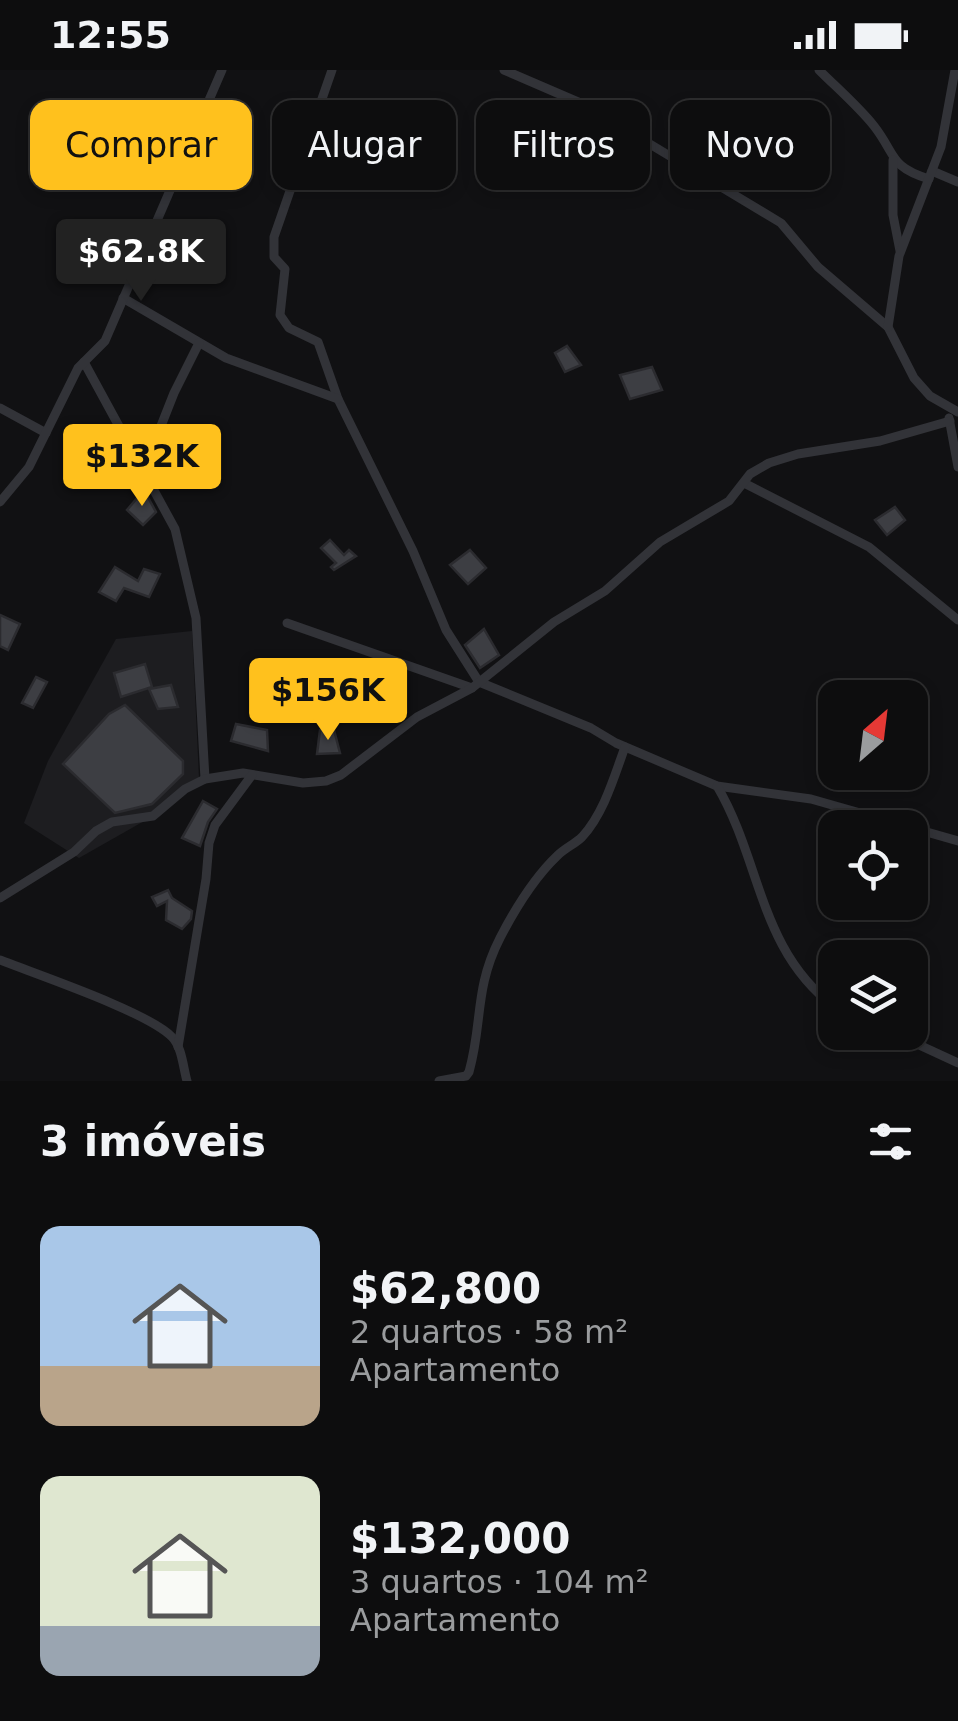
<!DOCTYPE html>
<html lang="pt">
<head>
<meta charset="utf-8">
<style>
	body { margin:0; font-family:"DejaVu Sans",sans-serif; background:#161617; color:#f1f3f6; height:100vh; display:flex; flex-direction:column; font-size:38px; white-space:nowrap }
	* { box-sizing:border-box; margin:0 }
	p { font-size:32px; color:#9a9c9e }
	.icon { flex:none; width:55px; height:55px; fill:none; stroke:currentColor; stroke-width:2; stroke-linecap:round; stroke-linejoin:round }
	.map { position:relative; height:1011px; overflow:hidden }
	.panel { display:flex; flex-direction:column; background:#0d0d0e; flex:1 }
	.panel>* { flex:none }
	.hud { position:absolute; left:30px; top:30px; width:900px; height:90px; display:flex; gap:20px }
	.needle { width:65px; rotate:28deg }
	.fabs { position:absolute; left:818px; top:610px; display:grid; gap:20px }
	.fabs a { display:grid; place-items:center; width:110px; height:110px; border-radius:20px; background:#0d0d0e; box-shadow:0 5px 15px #0003,0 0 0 2px #2d2d2e; font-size:50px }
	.price { position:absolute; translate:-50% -85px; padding:0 22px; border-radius:10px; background:#ffc11d; color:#111; font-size:32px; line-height:65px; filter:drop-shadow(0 2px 5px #0008) }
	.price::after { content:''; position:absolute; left:50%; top:60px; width:30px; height:22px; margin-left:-15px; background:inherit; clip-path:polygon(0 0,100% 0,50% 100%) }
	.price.selected { background:#222; color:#fff }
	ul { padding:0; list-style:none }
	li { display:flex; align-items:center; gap:30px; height:250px; padding:0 40px }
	li span { display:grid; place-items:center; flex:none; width:280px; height:200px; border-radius:20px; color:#555 }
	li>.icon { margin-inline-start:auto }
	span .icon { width:120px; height:120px; fill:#fffc; stroke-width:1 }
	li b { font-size:42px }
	h2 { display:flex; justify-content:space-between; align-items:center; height:120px; padding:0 40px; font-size:42px }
	.chip { padding:0 35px; border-radius:20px; background:#0d0d0e; box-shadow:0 5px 15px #0003,0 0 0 2px #2d2d2e; font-size:35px; line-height:90px }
	.chip.selected { background:#ffc11d; color:#111 }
	.status { display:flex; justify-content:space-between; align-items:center; height:70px; padding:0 50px; background:#0d0d0e; direction:ltr }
	.status svg { height:28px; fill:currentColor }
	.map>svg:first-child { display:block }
</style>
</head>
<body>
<div class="status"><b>12:55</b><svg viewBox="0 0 49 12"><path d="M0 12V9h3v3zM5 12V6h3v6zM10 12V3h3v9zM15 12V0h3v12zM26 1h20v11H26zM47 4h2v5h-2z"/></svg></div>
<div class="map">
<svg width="958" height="1011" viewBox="0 0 958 1011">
	<rect width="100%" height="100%" fill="#111113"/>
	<path fill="#1d1d20" d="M192,561L199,708L153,746L79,788L24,753L48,691L116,569Z"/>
	<g fill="#3d3e43" stroke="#2b2b2f" stroke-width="2.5">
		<path d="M567,276L581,295L565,302L555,283Z"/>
		<path d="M652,297L662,320L630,329L620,305Z"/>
		<path d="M144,420L156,442L143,455L127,440Z"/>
		<path d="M895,437L905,450L887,465L875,450Z"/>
		<path d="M330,470L344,485L349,480L356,486L334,500L331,497L336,493L321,478Z"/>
		<path d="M470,480L486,498L468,514L450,495Z"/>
		<path d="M115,497L138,511L144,499L160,504L149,527L124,518L116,531L99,522Z"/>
		<path d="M0,545L20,554L8,580L0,576Z"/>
		<path d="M484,559L499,585L480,598L465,575Z"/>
		<path d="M145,594L152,617L121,627L114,603Z"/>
		<path d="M36,607L47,612L33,638L22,633Z"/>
		<path d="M171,615L178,637L158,639L149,619Z"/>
		<path d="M125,635L183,691V704L152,734L115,743L63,694L109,644Z"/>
		<path d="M236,654L267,660L268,681L231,671Z"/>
		<path d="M320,660H334L340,683L317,684Z"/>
		<path d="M203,731L217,739L208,752L200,776L182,768Z"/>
		<path d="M168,820L172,828L192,841L191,849L182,859L166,850L167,831L157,836L152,827Z"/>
	</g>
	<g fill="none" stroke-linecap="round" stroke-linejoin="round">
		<g stroke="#323338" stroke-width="9">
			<path d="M332,0L274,167V187L285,199L280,245L289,258L318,272L338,329L413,481L446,560L479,612L591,658L616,673L717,716L811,729L958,771"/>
			<path d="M504,0L585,35L781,153L818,197L888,257L914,308L930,326L958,342"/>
			<path d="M819,0C837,18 858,36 874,56C896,84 889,97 929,109"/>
			<path d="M893,90V145L900,181"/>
			<path d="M932,101L958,112"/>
			<path d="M123,228L226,288L338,329"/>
			<path d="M888,257L899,186L941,77L955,0"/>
			<path d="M84,292L175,459L196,548L205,709"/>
			<path d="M0,338L46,363"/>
			<path d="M949,348L958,397"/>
			<path d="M144,399L174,323L199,273"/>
			<path d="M744,413L869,477L958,550"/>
			<path d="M0,432L29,397L78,298L105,271L222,0"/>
			<path d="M287,553L472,618"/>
			<path d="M717,716C761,790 759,881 835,937"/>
			<path d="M0,828L74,782L96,761L112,752L153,746L185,719L205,709L243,703L303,713L326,711L341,705L417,647L472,618L554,552L605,521L660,472L729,431L750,404L769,393L798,384L880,371L950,351"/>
			<path d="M0,890C38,905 148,942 172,967C182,977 183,997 187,1011"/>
			<path d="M891,962L958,993"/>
			<path d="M178,977L206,809L209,773L215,755L252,705"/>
			<path d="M439,1011L466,1006L469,1002C483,952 474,919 500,868C515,839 534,808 557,786C565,778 575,774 582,767C604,743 614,707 625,677"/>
		</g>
	</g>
</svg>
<div class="fabs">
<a><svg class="needle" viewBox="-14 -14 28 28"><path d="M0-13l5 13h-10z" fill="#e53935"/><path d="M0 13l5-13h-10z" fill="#9a9c9e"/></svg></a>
<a><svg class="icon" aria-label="locate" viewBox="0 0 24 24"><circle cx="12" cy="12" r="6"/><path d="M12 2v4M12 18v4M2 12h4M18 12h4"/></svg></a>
<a><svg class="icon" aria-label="layers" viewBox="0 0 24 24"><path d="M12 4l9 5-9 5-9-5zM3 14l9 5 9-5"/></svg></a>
</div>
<b class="price selected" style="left:141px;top:234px">$62.8K</b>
<b class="price" style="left:142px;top:439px">$132K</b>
<b class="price" style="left:328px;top:673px">$156K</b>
<div class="hud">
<a class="chip selected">Comprar</a>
<a class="chip">Alugar</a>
<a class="chip">Filtros</a>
<a class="chip">Novo</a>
</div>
</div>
<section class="panel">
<h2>3 imóveis<svg class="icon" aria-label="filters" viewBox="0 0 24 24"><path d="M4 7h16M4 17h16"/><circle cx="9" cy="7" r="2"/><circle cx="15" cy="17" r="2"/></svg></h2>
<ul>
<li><span style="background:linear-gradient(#a9c7e8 70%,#b9a48a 0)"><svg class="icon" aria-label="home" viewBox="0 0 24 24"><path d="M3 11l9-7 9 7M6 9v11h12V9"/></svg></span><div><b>$62,800</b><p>2 quartos · 58 m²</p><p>Apartamento</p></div></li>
<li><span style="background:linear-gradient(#dfe7d0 75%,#9aa5b1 0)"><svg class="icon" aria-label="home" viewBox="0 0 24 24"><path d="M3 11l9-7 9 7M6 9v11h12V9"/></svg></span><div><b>$132,000</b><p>3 quartos · 104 m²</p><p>Apartamento</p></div></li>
</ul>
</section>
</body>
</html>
